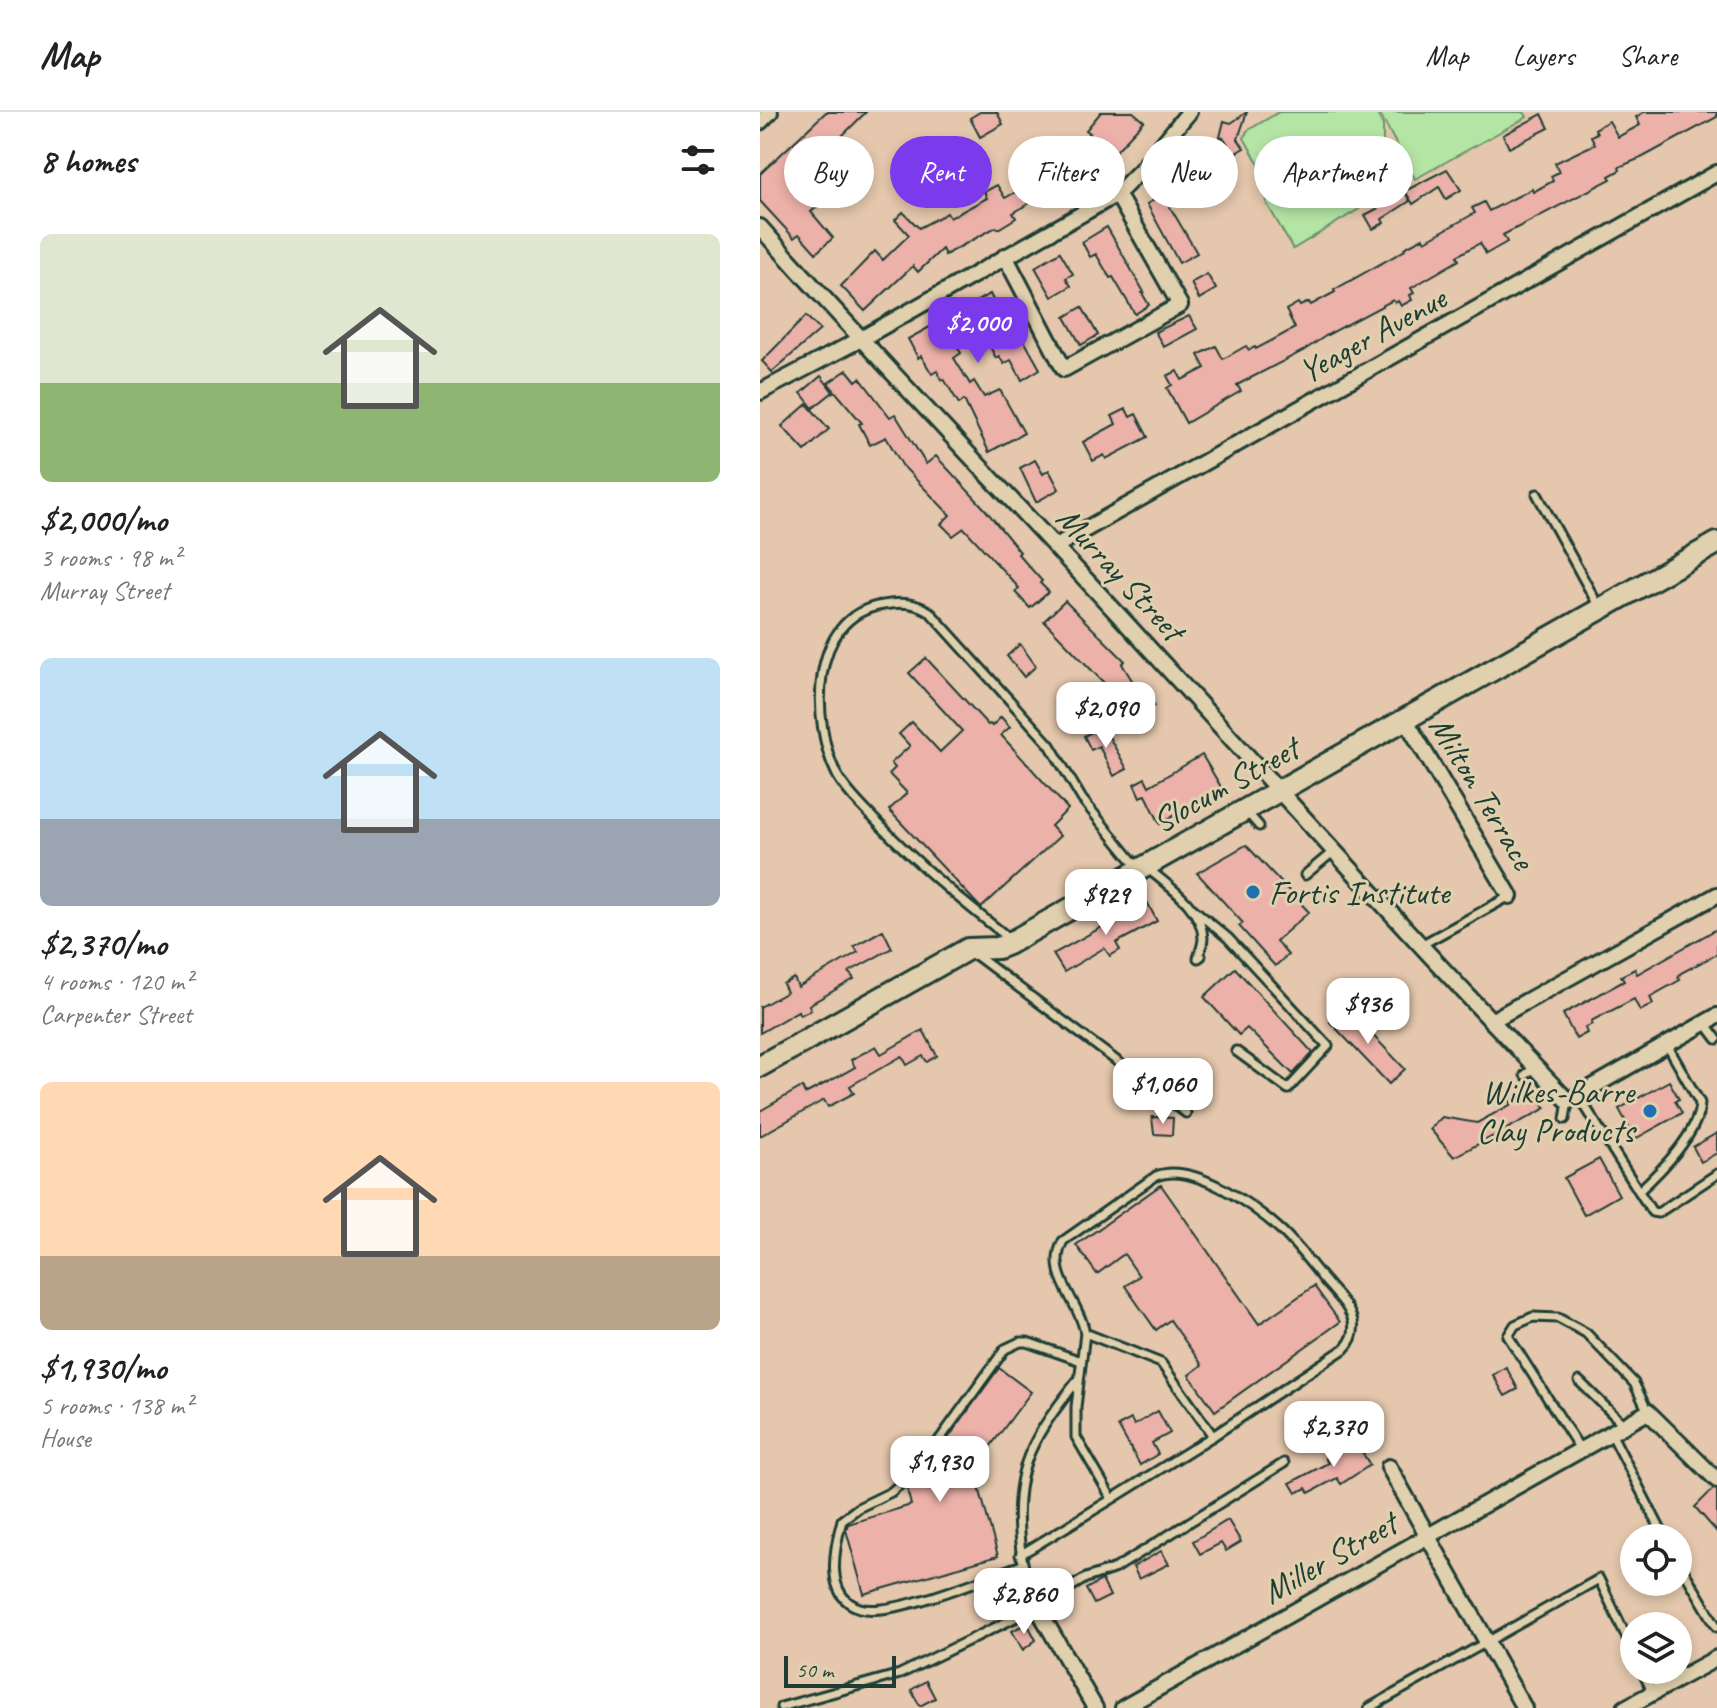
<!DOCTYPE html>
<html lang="en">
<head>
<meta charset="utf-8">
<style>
	body { margin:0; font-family:Caveat,sans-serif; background:#f2f2f2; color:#222; height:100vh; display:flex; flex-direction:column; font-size:30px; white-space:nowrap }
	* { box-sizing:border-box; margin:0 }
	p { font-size:26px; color:#767676 }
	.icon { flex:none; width:44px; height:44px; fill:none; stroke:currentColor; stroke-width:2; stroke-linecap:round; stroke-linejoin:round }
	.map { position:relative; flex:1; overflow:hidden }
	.details { display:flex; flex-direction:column; background:#fff; width:760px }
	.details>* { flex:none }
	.guide { position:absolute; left:24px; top:24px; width:760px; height:72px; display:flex; gap:16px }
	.buttons { position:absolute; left:860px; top:1412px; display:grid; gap:16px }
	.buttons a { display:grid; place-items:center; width:72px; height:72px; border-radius:50%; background:#fff; box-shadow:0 4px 12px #0003; font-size:40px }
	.scale { position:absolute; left:24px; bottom:20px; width:112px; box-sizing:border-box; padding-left:8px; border:4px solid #1f3d34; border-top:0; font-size:22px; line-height:28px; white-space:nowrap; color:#1f3d34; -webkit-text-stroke:6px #e1d0ad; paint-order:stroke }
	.price { position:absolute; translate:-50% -68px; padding:0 18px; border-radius:16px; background:#fff; color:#222; font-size:26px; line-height:52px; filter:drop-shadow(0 2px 4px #0008) }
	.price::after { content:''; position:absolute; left:50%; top:48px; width:24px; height:18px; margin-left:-12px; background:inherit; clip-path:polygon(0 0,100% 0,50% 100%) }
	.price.current { background:#7c3aed; color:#fff }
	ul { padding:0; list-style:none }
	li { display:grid; align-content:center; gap:16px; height:424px; padding:0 40px }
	li span { display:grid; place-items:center; height:248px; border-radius:12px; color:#555 }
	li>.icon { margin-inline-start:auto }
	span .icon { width:144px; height:144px; fill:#fffc; stroke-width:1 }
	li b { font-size:34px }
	h2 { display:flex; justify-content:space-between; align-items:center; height:96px; padding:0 40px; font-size:34px }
	.pill { padding:0 28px; border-radius:36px; background:#fff; box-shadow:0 4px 12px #0003; font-size:28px; line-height:72px }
	.pill.current { background:#7c3aed; color:#fff }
	header { display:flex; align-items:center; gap:48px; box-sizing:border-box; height:112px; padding:0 40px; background:#fff; border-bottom:2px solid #e0e0e0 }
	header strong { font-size:38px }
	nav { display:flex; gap:44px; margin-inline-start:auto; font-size:28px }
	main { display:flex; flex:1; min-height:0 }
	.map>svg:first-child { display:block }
</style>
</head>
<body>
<header>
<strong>Map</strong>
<nav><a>Map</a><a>Layers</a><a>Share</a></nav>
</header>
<main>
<section class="details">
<h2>8 homes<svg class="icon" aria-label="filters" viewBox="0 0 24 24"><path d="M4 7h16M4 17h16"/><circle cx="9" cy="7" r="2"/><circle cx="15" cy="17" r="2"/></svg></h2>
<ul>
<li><span style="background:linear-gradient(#dfe7d0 60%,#8fb573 0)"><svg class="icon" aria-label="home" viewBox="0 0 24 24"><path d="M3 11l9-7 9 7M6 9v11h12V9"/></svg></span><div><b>$2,000/mo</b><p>3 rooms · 98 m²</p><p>Murray Street</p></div></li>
<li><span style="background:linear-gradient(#bfe0f5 65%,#9aa5b1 0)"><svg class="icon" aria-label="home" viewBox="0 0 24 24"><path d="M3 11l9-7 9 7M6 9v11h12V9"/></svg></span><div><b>$2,370/mo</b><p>4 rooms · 120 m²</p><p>Carpenter Street</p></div></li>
<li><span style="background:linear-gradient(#ffd9b3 70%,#b9a48a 0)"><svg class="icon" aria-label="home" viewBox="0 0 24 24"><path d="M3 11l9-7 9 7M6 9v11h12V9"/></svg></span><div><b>$1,930/mo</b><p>5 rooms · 138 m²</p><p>House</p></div></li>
</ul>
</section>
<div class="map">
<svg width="957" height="1596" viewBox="0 0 957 1596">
	<rect width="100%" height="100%" fill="#e4c7ac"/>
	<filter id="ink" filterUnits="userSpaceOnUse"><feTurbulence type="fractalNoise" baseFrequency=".0125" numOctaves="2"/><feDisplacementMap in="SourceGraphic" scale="16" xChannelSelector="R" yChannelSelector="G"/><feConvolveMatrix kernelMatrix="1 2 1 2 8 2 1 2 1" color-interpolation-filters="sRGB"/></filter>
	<g filter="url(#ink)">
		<g fill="#b4e5a5" stroke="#6a916c" stroke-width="2">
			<path d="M519,0H616L623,13V58L599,97L533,137L506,90L511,74L484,26L487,19Z"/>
			<path d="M619,0H764L767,5L655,67Z"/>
		</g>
		<g fill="#ecb1a9" stroke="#1f3d34" stroke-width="2">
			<path d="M66,0H106L43,63L66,88L51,100L73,126L56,141L39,122L34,126L0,89V62Z"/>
			<path d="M220,0H237L243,12L220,25L210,6Z"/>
			<path d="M341,0H373L384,9L357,38L325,62L323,60L253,101L256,106L238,117L236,115L185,143L182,137L158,160L153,154L105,199L81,174L115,139L123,148L149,123L135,108L143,100L159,116L187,101L190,106L227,86L224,80L237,73L245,86L286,63L284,60L310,43L307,39L330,21L326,18Z"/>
			<path d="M487,0L478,27L484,36L474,42L464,26L460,25L464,9L471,11Z"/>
			<path d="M884,0H957V5L883,45L859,55L860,58L849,64L851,67L743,123L747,130L726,142L720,131L697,144L699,148L651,176L654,181L650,183L652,188L641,194L638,189L635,191L633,188L567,223L543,239L477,273L481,279L426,311L407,276L412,273L407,264L417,259L422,268L445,256L438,243L456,234L463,247L486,234L489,238L495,235L496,237L535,216L526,198L538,191L540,194L549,190L551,193L575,180L574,178L645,138L644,136L663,126L665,129L715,101L712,96L724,90L729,99L772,77L773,80L793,69L791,64L799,60L795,51L835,32L831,24L837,21L835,17L849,9L858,25L880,13L876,5Z"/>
			<path d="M782,2L789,16L749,36L743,23Z"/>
			<path d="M687,57L701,78L686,87L679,75L653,92L645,79Z"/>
			<path d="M643,77L650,89L622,107L624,111L613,117L605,103L632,89L630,85Z"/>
			<path d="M403,83L437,141L419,151L387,92Z"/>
			<path d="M347,115L384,180L382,181L389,193L375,202L353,165L350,166L336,142L330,145L322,130Z"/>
			<path d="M300,140L313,162L306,166L311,174L292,185L275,155Z"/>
			<path d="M447,162L456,177L439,187L431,171Z"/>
			<path d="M230,182L239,200L246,196L280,257L262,268L251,248L244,252L239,244L236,246L218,212L192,226L201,241L194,246L210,272L214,269L224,285L240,278L264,321L229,340L204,288L199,292L184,267L182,268L177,259L172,262L161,244L158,246L148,227Z"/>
			<path d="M322,195L338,223L321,233L305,205Z"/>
			<path d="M46,204L60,218L12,260L2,249Z"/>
			<path d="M429,204L437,217L404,235L395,220Z"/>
			<path d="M87,258L96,269L100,266L130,305L135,302L166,352L176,344L224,396L260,440L258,442L282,469L280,471L289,480L270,496L255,480L259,476L204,416L193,424L181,412L190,403L142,353L126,325L110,333L99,312L102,311L68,271Z"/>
			<path d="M61,264L73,280L53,296L41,281Z"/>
			<path d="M47,292L69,317L45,339L22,314Z"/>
			<path d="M366,297L370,305L376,302L388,325L346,347L344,343L333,349L323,330L356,312L352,304Z"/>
			<path d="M275,348L283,362L289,358L299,377L276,390L260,356Z"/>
			<path d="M305,489L365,549L362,552L381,583L386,580L395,594L378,605L375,601L369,605L346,573L284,509Z"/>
			<path d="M260,532L276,554L264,565L247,544Z"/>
			<path d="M166,546L228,613L230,612L232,614L241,605L250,615L241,623L308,697L291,714L300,724L221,796L129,698L147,681L129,662L135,656L131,651L150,634L139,622L152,610L180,640L202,619L149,561Z"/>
			<path d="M343,614L367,657L354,664L339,634L331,638L324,624Z"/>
			<path d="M442,643L461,675L400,712L386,683L380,685L374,672L385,666L389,674Z"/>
			<path d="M486,733L549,800L516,829L528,843L515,854L479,814L483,811L437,761Z"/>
			<path d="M387,790L397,809L356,831L360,838L350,844L344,836L304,860L293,842Z"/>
			<path d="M957,817V842L921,861L918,865L920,868L890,885L893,892L880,899L874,887L831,909L832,912L825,916L827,921L816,927L803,902L864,869L861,864L875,857L877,862Z"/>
			<path d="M123,818L132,836L89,860L94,867L49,893L51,898L40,903L38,899L0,921V895L27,880L23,872L34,866L38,875L98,840L94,834Z"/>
			<path d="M475,856L553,941L533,962L487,916L479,923L444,885Z"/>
			<path d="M586,895L645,957L629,972L570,910Z"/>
			<path d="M163,918L177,944L167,950L163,944L147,953L142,944L90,974L94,981L68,995L64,988L0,1024V999L42,975L45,982L79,964L95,955L91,948L116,934L121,942Z"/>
			<path d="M909,969L919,987L915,989L922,1001L875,1027L859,997Z"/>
			<path d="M771,977L786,996L694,1045L670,1017L682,1005L717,1011L752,992L750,989Z"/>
			<path d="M392,1005L413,1006L412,1023L394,1022Z"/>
			<path d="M957,1021V1041L941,1050L933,1035Z"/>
			<path d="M839,1047L859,1083L824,1103L804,1066Z"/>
			<path d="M401,1073L499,1212L554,1174L580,1210L455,1299L429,1263L442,1253L410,1208L396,1218L365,1174L379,1164L364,1142L337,1162L316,1133Z"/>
			<path d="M746,1255L758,1277L745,1284L733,1263Z"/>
			<path d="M239,1256L271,1280L224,1343L229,1357L215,1361L238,1444L104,1482L86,1418L88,1412L151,1393L147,1377L160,1374L159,1368L183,1362L184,1332Z"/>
			<path d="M398,1299L410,1321L392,1331L398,1342L380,1353L358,1314L371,1307L374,1313Z"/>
			<path d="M594,1327L610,1353L581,1372L577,1366L549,1381L546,1376L536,1381L530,1371L568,1351L565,1346Z"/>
			<path d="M953,1377L957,1378V1420L935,1395Z"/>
			<path d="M468,1408L481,1430L466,1439L461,1431L440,1442L433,1429Z"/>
			<path d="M401,1439L409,1452L379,1467L373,1455Z"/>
			<path d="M342,1468L350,1484L334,1492L326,1477Z"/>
			<path d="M267,1511L276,1528L263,1538L252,1519Z"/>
			<path d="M166,1569L175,1586L160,1594L151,1578Z"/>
		</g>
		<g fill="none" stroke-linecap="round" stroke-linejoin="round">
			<g stroke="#1f3d34" stroke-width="13">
				<g id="lane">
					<path d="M777,382L839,495"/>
					<path d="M486,699L499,714"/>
					<path d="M386,755C408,774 442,795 443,826C443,832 440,840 438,846L441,844"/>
					<path d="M545,763L574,739"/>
					<path d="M432,796L468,826L568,934L528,977L476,939"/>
					<path d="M250,827C203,790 158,753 117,710C103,695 87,681 77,663C51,612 48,504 123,493C140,490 155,490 170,500L290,633L322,687L379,757"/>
					<path d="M661,833L750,784"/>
					<path d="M213,841L426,1001"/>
					<path d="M945,911L957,927"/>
					<path d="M765,963L775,955"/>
					<path d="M818,983L892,1100L898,1101L957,1062"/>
					<path d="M805,1007L808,989"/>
					<path d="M879,1079C900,1060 939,1021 940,991L907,933"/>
					<path d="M325,1221C320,1189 285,1163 303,1129L396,1064C433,1049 494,1094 521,1118C537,1133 551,1152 565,1169C575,1181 589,1194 593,1209C595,1221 592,1229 584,1237L453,1324"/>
					<path d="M819,1269L864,1313"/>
					<path d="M851,1321L905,1426"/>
					<path d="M820,1337L748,1224L755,1213L773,1205L798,1206L826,1221L874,1271L888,1300"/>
					<path d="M260,1443L352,1387L316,1325V1295L325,1221L401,1251L453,1324L352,1387"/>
					<path d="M918,1449L957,1515"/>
					<path d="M262,1453C229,1464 132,1506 100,1496C63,1485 75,1434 82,1408L98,1396L131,1380L159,1356L245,1237L260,1230H267L321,1249"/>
					<path d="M275,1488C256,1446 251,1379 272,1336C283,1312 301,1290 317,1269"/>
					<path d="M882,1558L892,1580"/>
					<path d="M21,1595L140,1562L277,1495L326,1466L356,1456L524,1351"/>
					<path d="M609,1596L839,1467L874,1541"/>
				</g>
			</g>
			<g stroke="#1f3d34" stroke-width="20">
				<g id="street">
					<path d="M0,10L10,0"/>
					<path d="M0,115C119,250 244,378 365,510C512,670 657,833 808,989L957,904"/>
					<path d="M245,144L304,257L420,193L357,82"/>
					<path d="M0,280L99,228L357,82L382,57L429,0"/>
					<path d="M296,434L957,61"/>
					<path d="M645,607L750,784"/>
					<path d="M731,909L957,783"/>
					<path d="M629,1355L764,1596"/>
					<path d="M275,1488L277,1495L335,1596"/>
					<path d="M363,1596L888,1300L957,1368"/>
					<path d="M865,1596L957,1546"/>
				</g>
			</g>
			<g stroke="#1f3d34" stroke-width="26">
				<path id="secondary" d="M0,954L208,837L238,836L248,832L957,431"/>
			</g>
			<use href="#lane" stroke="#e1d0ad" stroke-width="7"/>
			<use href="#street" stroke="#e1d0ad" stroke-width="14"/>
			<use href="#secondary" stroke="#e1d0ad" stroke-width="20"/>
		</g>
	</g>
	<g fill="#1f6fb2" stroke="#e1d0ad" stroke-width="3">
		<circle cx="493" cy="780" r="8"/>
		<circle cx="890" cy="999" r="8"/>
	</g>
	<g text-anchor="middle" stroke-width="6" stroke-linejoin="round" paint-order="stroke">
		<g font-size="34" fill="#1f3d34" stroke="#e1d0ad">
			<text transform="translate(612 222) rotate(-29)" y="12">Yeager Avenue</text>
			<text transform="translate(361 461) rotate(47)" y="12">Murray Street</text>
			<text transform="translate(465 672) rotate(-29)" y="12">Slocum Street</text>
			<text transform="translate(723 680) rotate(59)" y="12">Milton Terrace</text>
			<text transform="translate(569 1445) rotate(-30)" y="12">Miller Street</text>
		</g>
		<g font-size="34" fill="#1f3d34" stroke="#e1d0ad" text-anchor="start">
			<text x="509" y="792">Fortis Institute</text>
			<text x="874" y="991" text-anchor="end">Wilkes-Barre<tspan x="874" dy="39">Clay Products</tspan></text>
		</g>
	</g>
</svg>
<div class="buttons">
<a><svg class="icon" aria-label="locate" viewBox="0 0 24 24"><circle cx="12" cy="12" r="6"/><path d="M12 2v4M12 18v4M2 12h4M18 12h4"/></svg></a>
<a><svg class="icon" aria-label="layers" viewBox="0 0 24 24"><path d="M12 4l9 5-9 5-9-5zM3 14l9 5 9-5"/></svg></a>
</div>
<div class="scale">50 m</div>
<b class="price current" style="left:218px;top:253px">$2,000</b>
<b class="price" style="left:346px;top:638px">$2,090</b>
<b class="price" style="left:346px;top:825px">$929</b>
<b class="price" style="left:608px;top:934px">$936</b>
<b class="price" style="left:403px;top:1014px">$1,060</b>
<b class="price" style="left:574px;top:1357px">$2,370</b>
<b class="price" style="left:180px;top:1392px">$1,930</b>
<b class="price" style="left:264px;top:1524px">$2,860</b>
<div class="guide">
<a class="pill">Buy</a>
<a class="pill current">Rent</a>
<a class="pill">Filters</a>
<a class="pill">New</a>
<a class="pill">Apartment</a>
</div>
</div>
</main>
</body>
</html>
